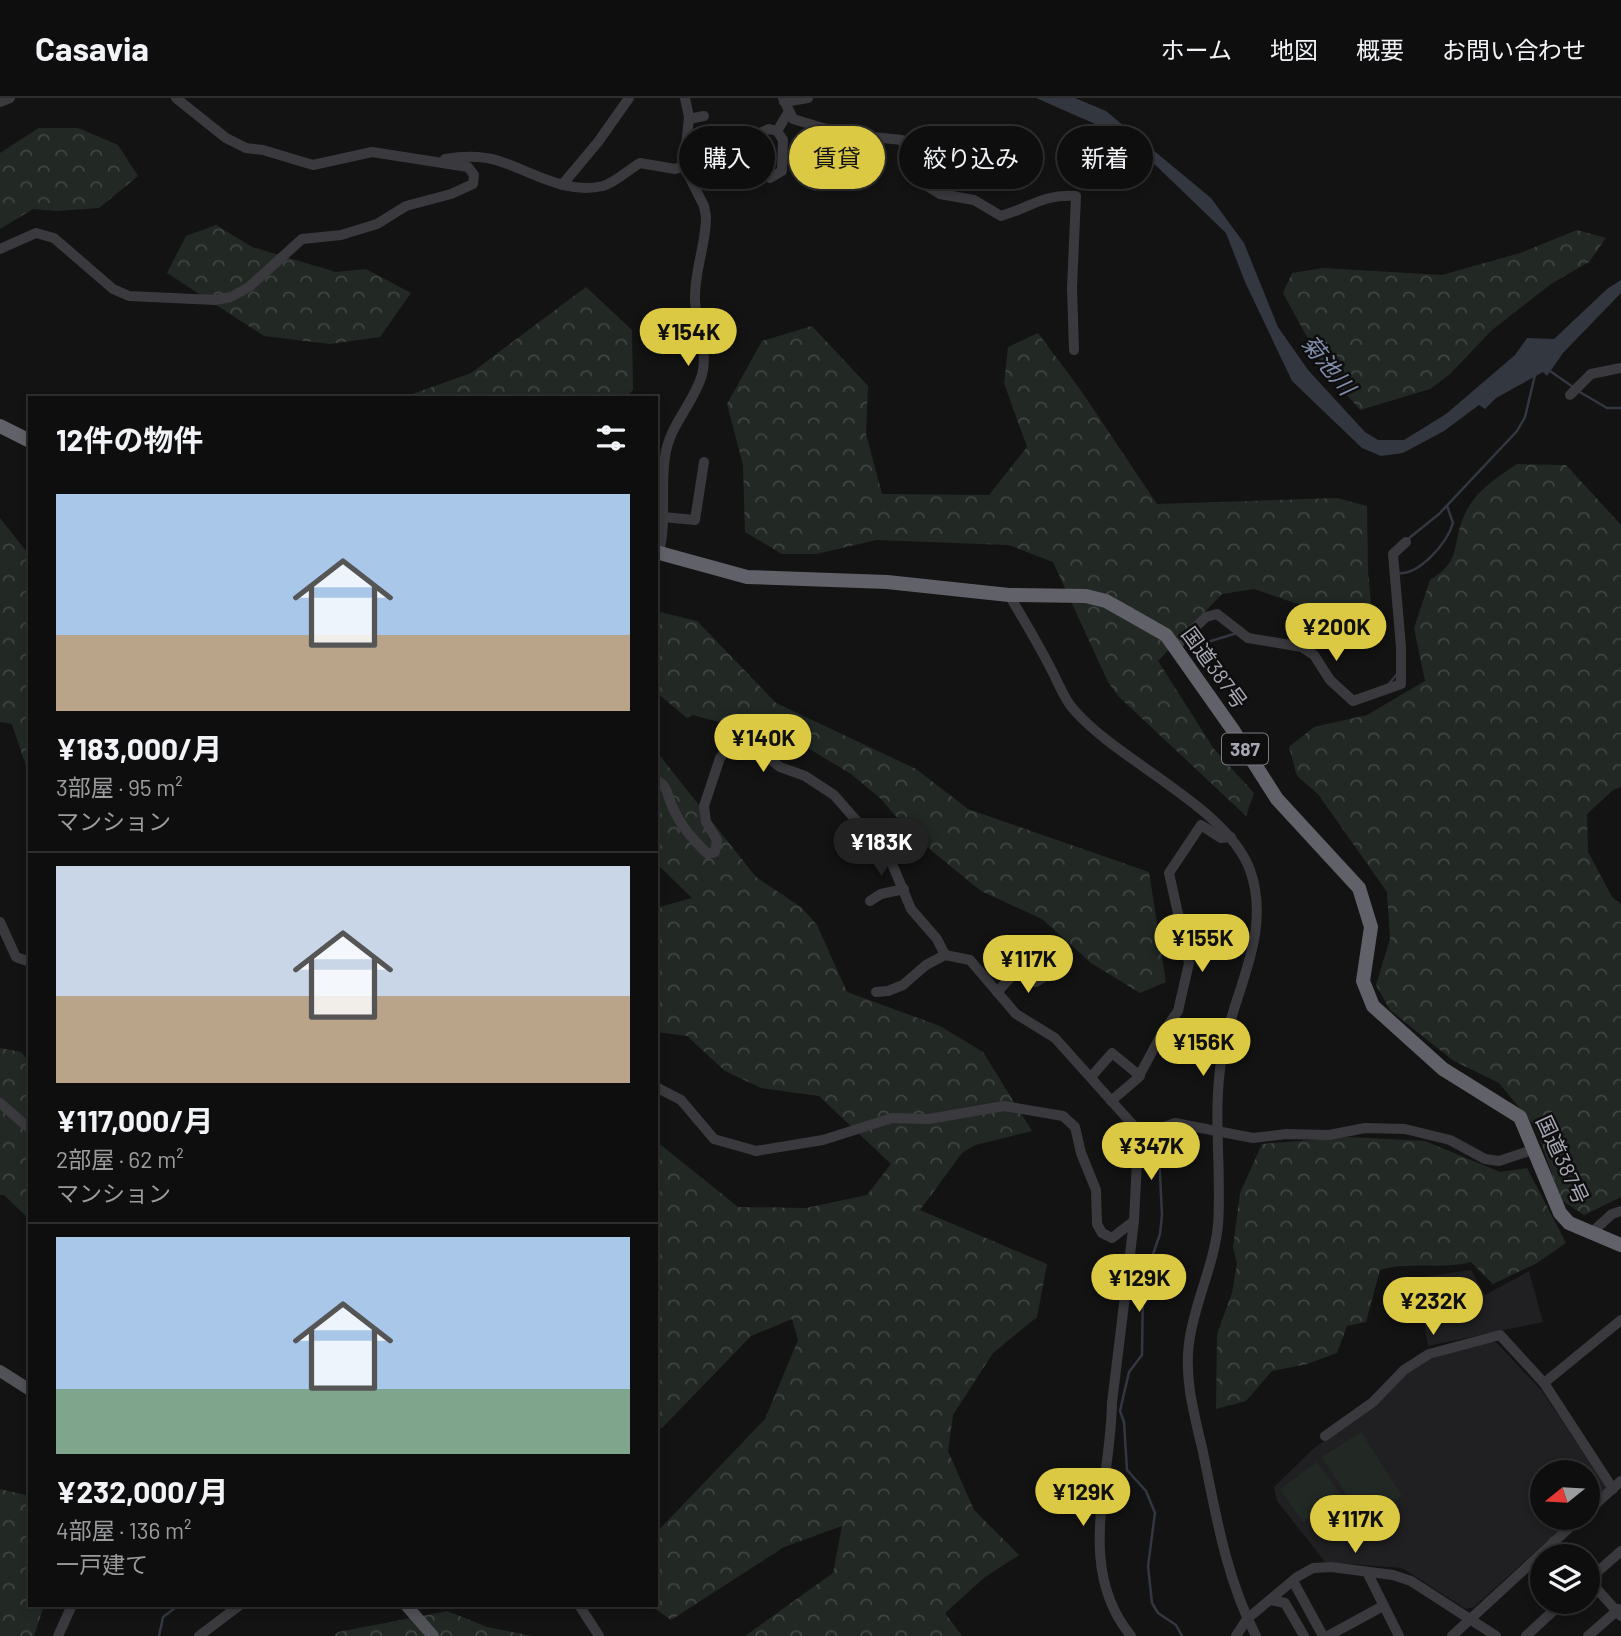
<!DOCTYPE html>
<html lang="ja">
<head>
<meta charset="utf-8">
<style>
	body { margin:0; font-family:Barlow,"Noto Sans JP",sans-serif; background:#1c1c1d; color:#f1f3f6; height:100vh; display:flex; flex-direction:column; font-size:26px; white-space:nowrap }
	* { box-sizing:border-box; margin:0 }
	p { font-size:23px; color:#9b9c9e }
	.icon { flex:none; width:38px; height:38px; fill:none; stroke:currentColor; stroke-width:2; stroke-linecap:round; stroke-linejoin:round }
	.map { position:relative; flex:1; overflow:hidden }
	.drawer { position:absolute; left:28px; top:298px; width:630px; height:1211px; display:flex; flex-direction:column; background:#0e0e0f; border-radius:0px; box-shadow:0 4px 10px #0003,0 0 0 2px #2e2e2f }
	.drawer>* { flex:none }
	.banner { position:absolute; left:679px; top:28px; width:665px; height:63px; display:flex; gap:14px }
	.needle { width:46px; rotate:252deg }
	.tools { position:absolute; left:1530px; top:1362px; display:grid; gap:14px }
	.tools a { display:grid; place-items:center; width:70px; height:70px; border-radius:50%; background:#0e0e0f; box-shadow:0 4px 10px #0003,0 0 0 2px #2e2e2f; font-size:35px }
	.price { position:absolute; translate:-50% -60px; padding:0 16px; border-radius:24px; background:#dcc943; color:#111; font-size:23px; line-height:46px; filter:drop-shadow(0 2px 4px #0008) }
	.price::after { content:''; position:absolute; left:50%; top:42px; width:21px; height:16px; margin-left:-10px; background:inherit; clip-path:polygon(0 0,100% 0,50% 100%) }
	.price.selected { background:#222; color:#fff }
	ul { padding:0; list-style:none }
	li { display:grid; align-content:center; gap:14px; height:371px; padding:0 28px }
	li+li { border-top:2px solid #2e2e2f }
	li span { display:grid; place-items:center; height:217px; border-radius:0px; color:#555 }
	li>.icon { margin-inline-start:auto }
	span .icon { width:126px; height:126px; fill:#fffc; stroke-width:1 }
	li b { font-size:30px }
	h2 { display:flex; justify-content:space-between; align-items:center; height:84px; padding:0 28px; font-size:30px }
	.pill { padding:0 24px; border-radius:32px; background:#0e0e0f; box-shadow:0 4px 10px #0003,0 0 0 2px #2e2e2f; font-size:24px; line-height:63px }
	.pill.selected { background:#dcc943; color:#111 }
	header { display:flex; align-items:center; gap:42px; box-sizing:border-box; height:98px; padding:0 35px; background:#0e0e0f; border-bottom:2px solid #2e2e2f }
	header strong { font-size:33px }
	nav { display:flex; gap:38px; margin-inline-start:auto; font-size:24px }
	.map>svg:first-child { display:block }
</style>
</head>
<body>
<header>
<strong>Casavia</strong>
<nav><a>ホーム</a><a>地図</a><a>概要</a><a>お問い合わせ</a></nav>
</header>
<div class="map">
<svg width="1621" height="1538" viewBox="0 0 1621 1538">
	<defs>
		<pattern id="forest-crowns" width="20" height="18" patternUnits="userSpaceOnUse" patternTransform="scale(1.75)"><rect width="20" height="18" fill="#222925"/><path d="M2 6a3 3 0 1 1 6 0M12 15a3 3 0 1 1 6 0" fill="none" stroke="#3f4542"/></pattern>
	</defs>
	<rect width="100%" height="100%" fill="#131314"/>
	<g fill="#201f21">
		<path d="M1471,1172L1485,1197L1529,1173L1543,1224L1428,1248L1417,1180Z"/>
		<path d="M1491,1243L1497,1245L1542,1293L1607,1390L1587,1408V1374H1542V1419H1574L1474,1509L1466,1511L1402,1470L1325,1464L1277,1403L1274,1389L1313,1351L1384,1300L1404,1278L1430,1261Z"/>
	</g>
	<g fill="url(#forest-crowns)">
		<path d="M39,30H78L118,47L138,78L99,110L57,113L33,111L0,131V55Z"/>
		<path d="M216,127L252,149L336,174L366,171L411,195L380,239L330,246L264,238L167,175L186,138Z"/>
		<path d="M1577,132L1606,140L1589,164L1551,186L1492,232L1450,276L1430,291L1360,312L1324,270L1283,195L1292,175L1323,170L1442,177L1520,155Z"/>
		<path d="M586,189L632,232L633,292L626,299H404L471,275Z"/>
		<path d="M812,228L868,288L866,336L882,396L989,397L1027,349L1004,285L1008,249L1038,235L1082,294L1157,406L1337,400L1367,408L1368,474L1373,526L1343,548L1301,507L1254,491L1222,496L1158,563L1214,651L1254,695L1246,718L1118,598L1108,584L1053,464L1009,447L877,442L816,456H782L745,434L743,367L727,306L762,243Z"/>
		<path d="M1517,366L1566,367L1621,427V689L1613,692L1587,716L1588,754L1612,799L1621,806V1099L1584,1117L1561,1102L1536,1030L1499,985L1454,963L1421,937L1390,912L1376,887L1390,841L1387,794L1318,696L1297,678L1289,649L1314,629L1367,617L1425,583L1414,530L1430,482C1463,462 1451,447 1464,418C1475,393 1495,381 1517,366Z"/>
		<path d="M0,420L30,458V680L12,626L0,624Z"/>
		<path d="M656,513L697,523L776,605L916,671L968,711L1149,774L1166,884L1140,895L1091,865L1042,821L981,793L910,735L881,701L851,676L803,647L693,617L687,620L656,594Z"/>
		<path d="M656,653L756,779L802,810L817,827L847,894L940,928L983,954L1032,1033L975,1047L962,1055L920,1112L1047,1166L1037,1219L993,1255L953,1317L948,1353L974,1412L1019,1457L985,1479L945,1515L962,1538H745L833,1475L842,1428L784,1449L671,1522L650,1507H656V1435L765,1321L798,1242L792,1221L751,1238L662,1330L656,1329V1043L738,1109L806,1110L867,1097L891,1066L819,998L761,990L725,973L687,938L656,934V810L692,800L656,765Z"/>
		<path d="M0,950L21,954L30,965V1122L4,1097H0Z"/>
		<path d="M1349,1039L1425,1043L1500,1074L1527,1070L1566,1145L1537,1165L1493,1186L1471,1164C1441,1172 1413,1163 1380,1172L1366,1224L1347,1228L1337,1255L1307,1266L1272,1273L1246,1303L1216,1311L1217,1236L1232,1195L1237,1166L1233,1149L1240,1095L1262,1046Z"/>
		<path d="M0,1391L30,1398V1507H44L34,1538H0Z"/>
		<path d="M447,1513L487,1529L532,1538H334L338,1534Z"/>
	</g>
	<g fill="#222925">
		<path d="M1361,1334L1402,1398L1363,1423L1322,1359Z"/>
		<path d="M1317,1364L1341,1397L1303,1424L1280,1391Z"/>
	</g>
	<path fill="#323740" d="M1036,0H1075L1106,13L1211,100L1244,145L1278,229L1308,272L1365,334L1378,342H1404L1446,316L1515,257L1527,240L1554,241L1607,191L1621,182V195L1563,255L1547,278L1543,274L1496,300L1485,311L1479,307L1444,333L1403,355L1381,358L1362,350L1292,283L1245,184L1226,135L1146,58L1111,33Z"/>
	<g fill="none" stroke-linecap="round" stroke-linejoin="round">
		<g stroke="#323740" stroke-width="2.5">
			<path d="M1550,273L1573,289"/>
			<path d="M1578,293L1607,310H1621"/>
			<path d="M1408,441L1439,416L1517,333L1525,319L1535,277"/>
			<path d="M1397,475C1419,478 1447,445 1453,425L1447,408"/>
			<path d="M1201,546L1237,535"/>
			<path d="M1388,587L1397,576"/>
			<path d="M1145,1040L1159,1056L1162,1117L1160,1136L1143,1185L1142,1257L1129,1274L1120,1313L1124,1324L1127,1372L1146,1393L1155,1415L1148,1468L1152,1505L1158,1515L1176,1527L1182,1538"/>
			<path d="M159,1538L163,1519L179,1507"/>
		</g>
		<g stroke="#3a3a3e" stroke-width="10">
			<path d="M783,0L793,21L843,36L902,42L914,72L927,88L940,96L974,102L1001,118C1032,109 1042,96 1076,98L1072,190L1074,252"/>
			<path d="M0,4L10,0"/>
			<path d="M784,4L808,0"/>
			<path d="M689,21L704,18"/>
			<path d="M777,33L788,15"/>
			<path d="M704,59L723,79"/>
			<path d="M445,61C463,58 481,57 499,63C533,74 566,97 603,88C616,84 628,72 640,65L675,71L684,68L769,31L777,33L783,42L782,73L770,80"/>
			<path d="M562,87L598,44L629,0"/>
			<path d="M0,151L36,135L54,140L113,191L129,198L215,202L231,199L249,189L302,141L341,137L377,126L406,108L451,96L473,86L474,77L468,69L372,54L313,67L263,52L246,50L226,40L176,0"/>
			<path d="M1570,297L1591,276L1621,270"/>
			<path d="M663,419L695,422L704,364"/>
			<path d="M659,454C667,423 660,391 665,359C669,327 693,307 702,277C709,249 694,225 695,198C695,171 706,146 706,119L704,108L684,68L689,19L685,0"/>
			<path d="M1009,497C1024,522 1039,547 1052,573C1059,586 1065,603 1075,613C1121,665 1227,709 1250,772C1273,837 1232,895 1222,958C1212,1014 1222,1071 1218,1127C1214,1168 1194,1205 1189,1245C1184,1282 1195,1319 1203,1354C1216,1417 1226,1480 1256,1538"/>
			<path d="M1175,549L1206,519L1217,516L1248,540L1302,549L1314,557L1330,582L1353,603L1401,586V549L1393,456L1406,444"/>
			<path d="M656,682C669,688 667,699 673,710C680,727 695,744 708,756L715,754L717,742L706,724L704,708L720,660L729,648L739,644L752,647L780,669L805,678L834,697L890,761L911,811L937,841L945,857"/>
			<path d="M870,803L881,796L904,791"/>
			<path d="M0,824L16,859L30,864"/>
			<path d="M1021,849L1033,860L1022,873"/>
			<path d="M876,894L888,893L903,887L926,867L945,857L970,862L1016,916L1055,940L1142,1037"/>
			<path d="M997,894L1013,877L1022,873L1036,884L1044,879"/>
			<path d="M1091,979L1112,955L1140,978"/>
			<path d="M656,989L681,1002L714,1041L756,1053L823,1042L892,1020L929,1021L1004,1008L1063,1018L1075,1029L1081,1055L1096,1092L1097,1126L1102,1135L1112,1140L1134,1123"/>
			<path d="M1111,1003L1138,980L1160,939L1178,913L1189,865L1169,775L1201,727L1221,740L1231,739"/>
			<path d="M0,1005L30,1031"/>
			<path d="M1590,1136L1612,1116L1621,1113"/>
			<path d="M1325,1338L1373,1304L1404,1272L1429,1256L1500,1237L1544,1285"/>
			<path d="M1613,1391L1544,1285L1621,1222"/>
			<path d="M1587,1414L1621,1383"/>
			<path d="M1553,1444L1566,1458"/>
			<path d="M1367,1474L1399,1538"/>
			<path d="M1587,1480L1621,1518"/>
			<path d="M1293,1483L1323,1538"/>
			<path d="M1587,1483L1621,1453"/>
			<path d="M1270,1502L1285,1505L1304,1538"/>
			<path d="M579,1507L599,1538"/>
			<path d="M58,1538L72,1507"/>
			<path d="M199,1538L240,1507"/>
			<path d="M1131,1538C1075,1470 1111,1384 1112,1305L1134,1123L1138,1043L1142,1037L1175,1025L1253,1040L1286,1036L1329,1037L1365,1030L1405,1031L1450,1042L1485,1061L1499,1063L1535,1051"/>
			<path d="M1236,1538L1247,1521L1297,1479L1313,1470L1331,1469L1393,1477L1411,1483L1496,1538"/>
			<path d="M1328,1538L1383,1508"/>
			<path d="M1452,1538L1581,1419"/>
			<path d="M1526,1538L1564,1503"/>
			<path d="M1588,1538L1619,1511"/>
		</g>
		<g stroke="#515158" stroke-width="12">
			<path d="M0,1273L30,1292"/>
			<path d="M406,1507L433,1538"/>
		</g>
		<g stroke="#616269" stroke-width="14">
			<path d="M0,328L30,343"/>
			<path d="M656,454L747,479L887,484L1009,497L1086,498L1106,503L1166,537L1233,632L1277,701L1359,790L1371,829L1363,883L1373,908L1443,971L1520,1019L1560,1115L1569,1125L1621,1147"/>
		</g>
	</g>
	<g text-anchor="middle" stroke-width="5" stroke-linejoin="round" paint-order="stroke">
		<rect fill="#0e0e0f" stroke="#787982" stroke-width="2" x="1222" y="635.5" width="46" height="31" rx="5"/>
		<g font-size="19" font-weight="bold" fill="#a6a7b3">
			<text x="1245" y="658">387</text>
		</g>
		<g font-size="21" fill="#a6a7b3" stroke="#0e0e0f">
			<text transform="translate(1214 570) rotate(54)" y="7">国道387号</text>
			<text transform="translate(1562 1062) rotate(65)" y="7">国道387号</text>
		</g>
		<g font-size="23" font-style="italic" fill="#818eab" stroke="#0e0e0f">
			<text transform="translate(1328 267) rotate(51)" y="8">菊池川</text>
		</g>
	</g>
</svg>
<div class="tools">
<a><svg class="needle" viewBox="-14 -14 28 28"><path d="M0-13l5 13h-10z" fill="#e53935"/><path d="M0 13l5-13h-10z" fill="#9b9c9e"/></svg></a>
<a><svg class="icon" aria-label="layers" viewBox="0 0 24 24"><path d="M12 4l9 5-9 5-9-5zM3 14l9 5 9-5"/></svg></a>
</div>
<b class="price" style="left:688px;top:270px">¥154K</b>
<b class="price" style="left:1336px;top:565px">¥200K</b>
<b class="price" style="left:763px;top:676px">¥140K</b>
<b class="price selected" style="left:881px;top:780px">¥183K</b>
<b class="price" style="left:1202px;top:876px">¥155K</b>
<b class="price" style="left:1028px;top:897px">¥117K</b>
<b class="price" style="left:1203px;top:980px">¥156K</b>
<b class="price" style="left:1151px;top:1084px">¥347K</b>
<b class="price" style="left:1139px;top:1216px">¥129K</b>
<b class="price" style="left:1433px;top:1239px">¥232K</b>
<b class="price" style="left:1083px;top:1430px">¥129K</b>
<b class="price" style="left:1355px;top:1457px">¥117K</b>
<div class="banner">
<a class="pill">購入</a>
<a class="pill selected">賃貸</a>
<a class="pill">絞り込み</a>
<a class="pill">新着</a>
</div>
<section class="drawer">
<h2>12件の物件<svg class="icon" aria-label="filters" viewBox="0 0 24 24"><path d="M4 7h16M4 17h16"/><circle cx="9" cy="7" r="2"/><circle cx="15" cy="17" r="2"/></svg></h2>
<ul>
<li><span style="background:linear-gradient(#a9c7e8 65%,#b9a48a 0)"><svg class="icon" aria-label="home" viewBox="0 0 24 24"><path d="M3 11l9-7 9 7M6 9v11h12V9"/></svg></span><div><b>¥183,000/月</b><p>3部屋 · 95 m²</p><p>マンション</p></div></li>
<li><span style="background:linear-gradient(#c9d6e8 60%,#b9a48a 0)"><svg class="icon" aria-label="home" viewBox="0 0 24 24"><path d="M3 11l9-7 9 7M6 9v11h12V9"/></svg></span><div><b>¥117,000/月</b><p>2部屋 · 62 m²</p><p>マンション</p></div></li>
<li><span style="background:linear-gradient(#a9c7e8 70%,#7fa58c 0)"><svg class="icon" aria-label="home" viewBox="0 0 24 24"><path d="M3 11l9-7 9 7M6 9v11h12V9"/></svg></span><div><b>¥232,000/月</b><p>4部屋 · 136 m²</p><p>一戸建て</p></div></li>
</ul>
</section>
</div>
</body>
</html>
